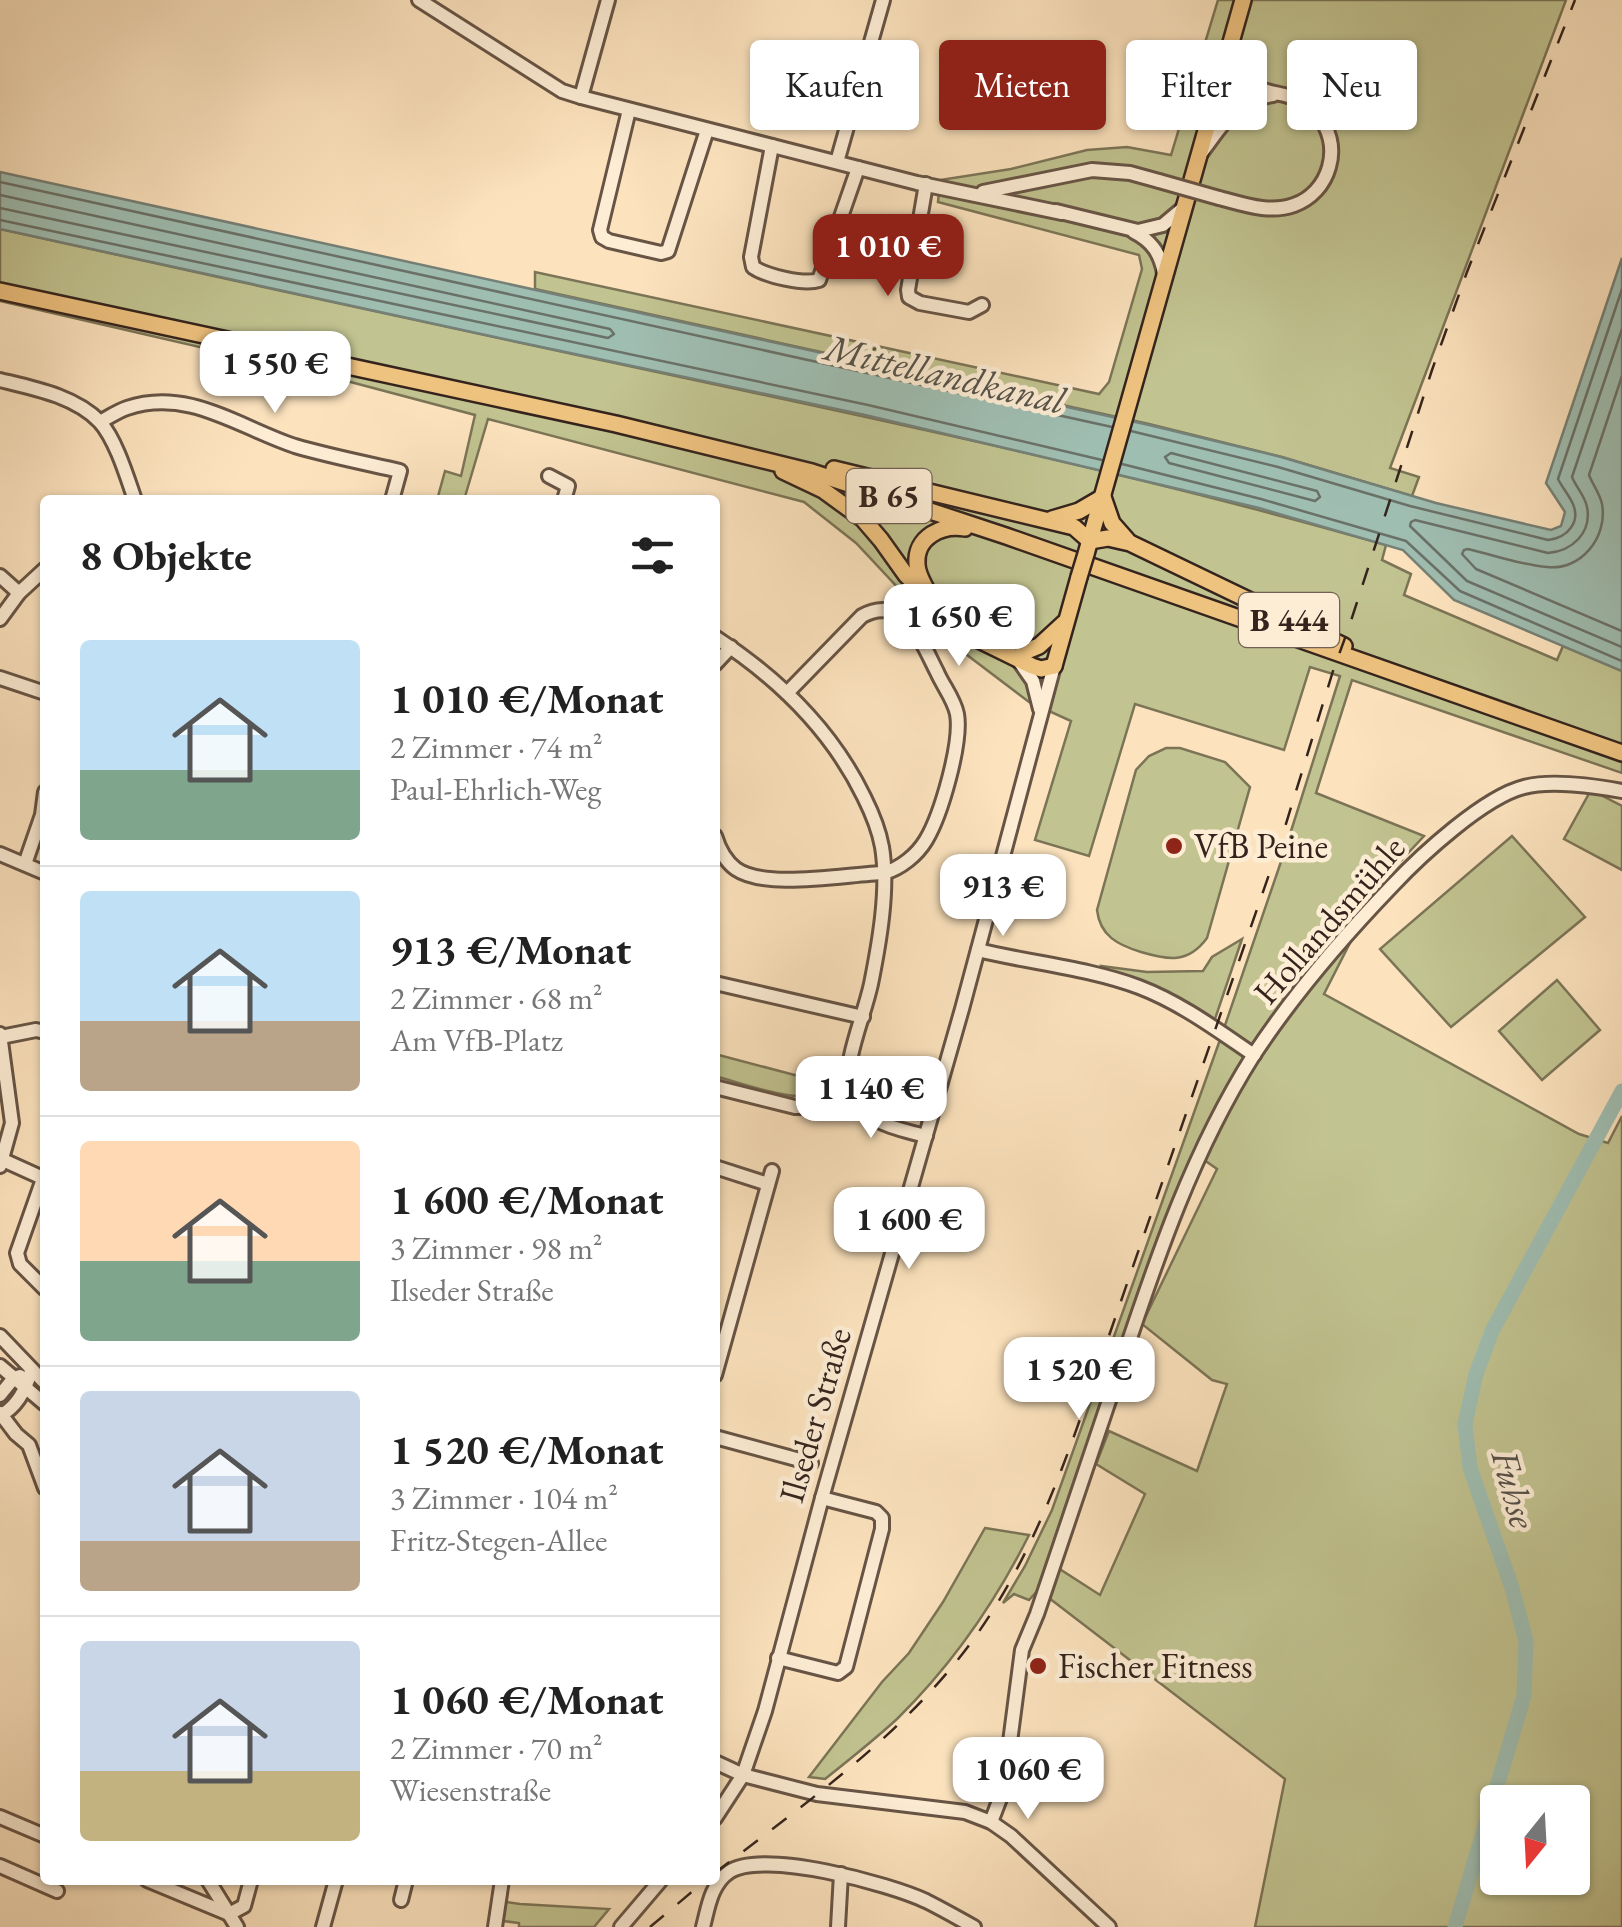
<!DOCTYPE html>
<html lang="de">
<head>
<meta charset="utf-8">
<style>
	body { margin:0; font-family:"EB Garamond",serif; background:#f2f2f2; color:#222; height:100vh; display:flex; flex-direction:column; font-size:38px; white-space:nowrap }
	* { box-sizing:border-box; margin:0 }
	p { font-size:32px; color:#767676 }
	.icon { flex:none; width:55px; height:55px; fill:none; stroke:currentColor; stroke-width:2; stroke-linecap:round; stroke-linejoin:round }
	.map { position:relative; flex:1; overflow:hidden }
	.details { position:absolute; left:40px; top:495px; width:680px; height:1390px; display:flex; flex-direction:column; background:#fff; border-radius:10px; box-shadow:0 2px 8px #0004 }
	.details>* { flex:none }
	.guide { position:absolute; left:750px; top:40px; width:720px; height:90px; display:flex; gap:20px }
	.needle { width:65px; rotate:198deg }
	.buttons { position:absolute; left:1480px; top:1785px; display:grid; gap:20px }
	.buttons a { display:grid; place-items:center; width:110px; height:110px; border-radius:10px; background:#fff; box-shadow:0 2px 8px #0004; font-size:50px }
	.price { position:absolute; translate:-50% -85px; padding:0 22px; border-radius:20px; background:#fff; color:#222; font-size:32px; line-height:65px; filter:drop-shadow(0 2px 5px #0008) }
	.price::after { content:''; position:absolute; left:50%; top:60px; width:30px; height:22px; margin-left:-15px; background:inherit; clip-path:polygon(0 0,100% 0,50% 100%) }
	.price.current { background:#8f2418; color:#fff }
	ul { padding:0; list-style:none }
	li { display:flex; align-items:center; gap:30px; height:250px; padding:0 40px }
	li+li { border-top:2px solid #e0e0e0 }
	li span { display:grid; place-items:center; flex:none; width:280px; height:200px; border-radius:10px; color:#555 }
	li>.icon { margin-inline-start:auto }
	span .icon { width:120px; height:120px; fill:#fffc; stroke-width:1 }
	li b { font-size:42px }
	h2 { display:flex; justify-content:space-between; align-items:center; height:120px; padding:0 40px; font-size:42px }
	.tag { padding:0 35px; border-radius:10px; background:#fff; box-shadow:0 2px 8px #0004; font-size:35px; line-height:90px }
	.tag.current { background:#8f2418; color:#fff }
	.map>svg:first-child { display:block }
</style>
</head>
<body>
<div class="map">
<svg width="1622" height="1927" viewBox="0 0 1622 1927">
	<rect width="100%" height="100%" fill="#fce3be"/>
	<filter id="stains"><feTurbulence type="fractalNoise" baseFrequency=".002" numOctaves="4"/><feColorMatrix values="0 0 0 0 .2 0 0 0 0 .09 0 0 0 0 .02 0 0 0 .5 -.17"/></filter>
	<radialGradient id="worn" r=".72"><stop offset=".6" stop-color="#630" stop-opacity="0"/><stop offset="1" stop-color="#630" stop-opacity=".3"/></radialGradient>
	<g fill="#c1c390" stroke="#7b7456" stroke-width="2.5" fill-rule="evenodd">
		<path d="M1218,0H1566L1390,468L1419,477L1412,496L1282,457L1149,424L535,289V272L1099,394L1109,382L1142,269L1139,255L938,202L940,180L1011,169L1087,150L1127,147L1171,155Z"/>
		<path d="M0,229C172,267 345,305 517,342C808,405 1100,463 1386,545L1382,560L1411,574L1404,595L1557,660L1563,646L1622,671V773L1352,680L1316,793L1424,836L1381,882L1324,994L1579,1134L1608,1143L1622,1116V1927H1255L1285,1779L1049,1598L1058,1568L1100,1595L1145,1494L1096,1464L1109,1431L1197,1471L1227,1384L1212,1380L1142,1324L1217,1169L1194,1153L1157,1241L1038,1590L1029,1600L1014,1594L1003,1603L1025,1566L1052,1510L1221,1037L1286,847L1340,676L1310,667L1284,750L1135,704L1089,856L1035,840L1071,721L1029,702L946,639L856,543L804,502L488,419L464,500H437L445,471L461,476L475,415L343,380L0,301ZM1498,1802H1572V1878H1498Z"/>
		<path d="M1166,748H1180L1225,762L1250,787L1207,938C1188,964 1168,960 1141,952C1118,945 1100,936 1097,910L1136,770L1149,756Z"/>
		<path d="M1591,790L1622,806V870L1564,839Z"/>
		<path d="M1512,836L1585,917L1451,1027L1380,949Z"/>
		<path d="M1242,939L1215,1019L1167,994L1102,972L1101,966L1147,972L1203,971L1212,957Z"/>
		<path d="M1557,980L1600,1030L1542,1080L1499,1031Z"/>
		<path d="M715,1054L840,1087C809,1110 749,1085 715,1076Z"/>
		<path d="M985,1528L1029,1535C995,1603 951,1666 897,1719C874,1740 849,1760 825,1779L809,1777L882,1682L909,1653L943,1602Z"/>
		<path d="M506,1902L520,1904L609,1909L594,1927H519V1923L503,1921Z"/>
	</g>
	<path fill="#9fbeb2" stroke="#758076" stroke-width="2.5" d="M0,172L1149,425L1281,457L1436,503L1551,530L1561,526L1565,512L1546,483L1622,258V671L1454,600L1403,550L1259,508L865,415L518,342L0,229Z"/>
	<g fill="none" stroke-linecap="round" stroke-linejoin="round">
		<g stroke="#6a7168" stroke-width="2.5">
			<path d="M0,182L1112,427"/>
			<path d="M0,195L610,329L614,334L608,338L0,208"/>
			<path d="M0,220L868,405L1102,460"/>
			<path d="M1622,329L1572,477C1576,487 1585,496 1587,507C1592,533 1572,551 1548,553L1415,520L1411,522L1410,526L1467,581L1622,647"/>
			<path d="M1622,376L1589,475C1593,485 1600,494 1602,504C1608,537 1581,571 1547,567C1521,565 1494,555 1468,549L1464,550L1462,554L1476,569L1622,631"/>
			<path d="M1131,431L1278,467L1410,506L1548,540C1567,538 1582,522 1572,502C1568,494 1562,487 1558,479L1622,289"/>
			<path d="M1171,453L1317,491L1320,497L1315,501L1169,463L1165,457Z"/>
			<path d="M1122,464L1261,499L1406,541L1460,591L1622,661"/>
		</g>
		<path stroke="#9fbeb2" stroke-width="15" d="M1455,1927L1524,1696L1526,1641L1512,1588L1470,1468L1465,1424L1476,1374L1492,1331L1622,1091"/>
		<g stroke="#675445" stroke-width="18">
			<g id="minor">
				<path d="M419,0L562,91L581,97L917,183L1062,213"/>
				<path d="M581,97L608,0"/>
				<path d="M629,110L600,230L602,237L609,241L661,253L668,251L707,130"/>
				<path d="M772,146L751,257L753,267C766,276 804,285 819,280L858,168"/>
				<path d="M1202,152C1223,124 1235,100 1273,95"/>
				<path d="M837,162L883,0"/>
				<path d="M926,184L908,290L909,297L920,303L969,312L982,305"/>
				<path d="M983,192L1092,170L1130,173L1159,181"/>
				<path d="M1219,198C1243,204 1269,214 1294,205C1311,199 1324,185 1329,167C1337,139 1322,109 1295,98C1278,92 1258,93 1245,79C1236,69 1233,57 1232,44"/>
				<path d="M1056,211L1138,231L1163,225L1182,209"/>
				<path d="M1134,232C1152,241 1161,254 1164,274"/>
				<path d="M0,380C33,388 75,396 100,422C116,440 127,477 135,500"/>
				<path d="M100,422C109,417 118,411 127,408C188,387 240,428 295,446C329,456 365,463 400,471L392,500"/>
				<path d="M549,476L568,486L564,500"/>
				<path d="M0,576L19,593"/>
				<path d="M0,619L19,593L45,569"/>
				<path d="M715,637C778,678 831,729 864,797C872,813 879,830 882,847C889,889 879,944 871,984C863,1020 844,1059 848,1096"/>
				<path d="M1019,661L1033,681L1040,709"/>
				<path d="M715,664L731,647"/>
				<path d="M0,678L45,693"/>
				<path d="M715,836C719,849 725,861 736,869C766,890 847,874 884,873C901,868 917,855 926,840C941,815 962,743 957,714C954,699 943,686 937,672C922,643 904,593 862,616L787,693"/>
				<path d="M0,854L45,873"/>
				<path d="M25,864L42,815L45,792"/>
				<path d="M978,950C1031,963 1088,968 1139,987C1181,1003 1217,1030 1254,1055"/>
				<path d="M715,983L863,1017"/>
				<path d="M0,1034L12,1123L0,1166"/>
				<path d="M1,1037L36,1030L45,1032"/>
				<path d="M715,1087L795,1107H809L848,1096"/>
				<path d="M848,1096C867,1122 896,1129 926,1136"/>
				<path d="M3,1160L45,1179"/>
				<path d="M715,1167L768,1184"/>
				<path d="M43,1179L17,1253L20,1264L45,1289"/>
				<path d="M0,1336L45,1383"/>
				<path d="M0,1366L45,1404"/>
				<path d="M715,1375L772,1171"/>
				<path d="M0,1395L13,1379L20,1376"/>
				<path d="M0,1413L16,1434L29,1445L45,1488"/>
				<path d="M1,1415C18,1406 26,1389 31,1371"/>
				<path d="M715,1437L811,1463"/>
				<path d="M778,1658L838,1673L846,1667L882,1529V1518L876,1512L822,1498"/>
				<path d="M715,1762L743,1775L817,1794L965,1812L991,1822L1011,1836L1109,1927"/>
				<path d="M0,1817L45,1836"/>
				<path d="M715,1818L743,1775L765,1711L822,1498L962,1009L1054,666"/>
				<path d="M991,1822L1004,1788L1022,1650L1037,1614C1065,1530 1093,1446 1122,1362C1157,1257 1193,1151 1253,1056C1293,995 1342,938 1392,886C1421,855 1484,797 1524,787C1550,780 1595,786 1622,791"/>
				<path d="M0,1866L57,1891"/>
				<path d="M147,1880L229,1914"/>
				<path d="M208,1880L237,1927"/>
				<path d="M401,1900L406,1880"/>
				<path d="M229,1914L244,1906L251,1880"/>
				<path d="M323,1927L336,1880"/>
				<path d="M495,1927L502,1880"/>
				<path d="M621,1927L661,1880"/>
				<path d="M703,1927C708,1908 711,1884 729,1872C762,1849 890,1884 926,1901C942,1909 958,1918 974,1927"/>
				<path d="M838,1927L841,1874"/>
			</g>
		</g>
		<g stroke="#35241d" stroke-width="20">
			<g id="major">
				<path d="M0,291L616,424L812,472L1006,536L1622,753"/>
				<path d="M834,469L1074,527L1090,541"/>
				<path d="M783,471L823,490L863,519L881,540L906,575L955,624L975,638L1032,666L1041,669L1054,666"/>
				<path d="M1103,497L1112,523L1127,540"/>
				<path d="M1052,519L1079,511L1103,497"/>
				<path d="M1090,541L1108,538L1130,543L1344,646"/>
				<path d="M1086,554L1243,0"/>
				<path d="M926,589C922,581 917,573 917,564C915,537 942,524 965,528"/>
				<path d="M1022,653L1039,646L1064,623"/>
				<path d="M1054,666L1079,577"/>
			</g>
		</g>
		<use href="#minor" stroke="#fdedd5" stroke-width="12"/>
		<use href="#major" stroke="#eec27f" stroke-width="15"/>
		<g stroke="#35241d" stroke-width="2.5" stroke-dasharray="18 18" stroke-linecap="butt">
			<path d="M715,1873C799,1808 889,1745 956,1662C1013,1592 1048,1509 1078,1425L1281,840L1333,671L1349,627L1432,370L1467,272L1575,0"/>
			<path d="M650,1927L706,1880"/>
		</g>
		<g stroke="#675445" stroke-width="18" stroke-linecap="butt">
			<path id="minor-bridge" d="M1159,181L1219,198"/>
		</g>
		<g stroke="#35241d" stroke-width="20" stroke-linecap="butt">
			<path id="major-bridge" d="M1079,577L1086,554"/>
		</g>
		<use href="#minor-bridge" stroke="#fdedd5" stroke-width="12"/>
		<use href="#major-bridge" stroke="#eec27f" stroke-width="15"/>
	</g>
	<g fill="#8f2418" stroke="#fdedd5" stroke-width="4">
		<circle cx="1174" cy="846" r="10"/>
		<circle cx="1038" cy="1666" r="10"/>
	</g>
	<g text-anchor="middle" stroke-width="9" stroke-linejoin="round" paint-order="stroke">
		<g fill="#fdedd5" stroke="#716054" stroke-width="2.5">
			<rect x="846.5" y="469" width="85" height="54" rx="8"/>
			<rect x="1239" y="593" width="100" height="54" rx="8"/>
		</g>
		<g font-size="32" font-weight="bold" fill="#35241d">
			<text x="889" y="507">B 65</text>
			<text x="1289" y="631">B 444</text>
		</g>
		<g font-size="35" fill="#35241d" stroke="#fdedd5" text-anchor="start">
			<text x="1194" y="858">VfB Peine</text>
			<text x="1058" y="1678">Fischer Fitness</text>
		</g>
		<g font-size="35" fill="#35241d" stroke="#fdedd5">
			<text transform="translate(1329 920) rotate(-49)" y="12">Hollandsmühle</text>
			<text transform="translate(815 1415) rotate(-74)" y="12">Ilseder Straße</text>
		</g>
		<g font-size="38" font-style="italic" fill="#55524a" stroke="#fdedd5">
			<text transform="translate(945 374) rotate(13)" y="13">Mittellandkanal</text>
			<text transform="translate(1514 1489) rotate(75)" y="13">Fuhse</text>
		</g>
	</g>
	<rect width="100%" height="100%" filter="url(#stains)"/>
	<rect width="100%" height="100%" fill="url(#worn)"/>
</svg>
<div class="buttons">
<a><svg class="needle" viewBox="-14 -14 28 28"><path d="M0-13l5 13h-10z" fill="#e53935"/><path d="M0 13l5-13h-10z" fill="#767676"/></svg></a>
</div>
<b class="price current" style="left:888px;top:299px">1 010 €</b>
<b class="price" style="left:275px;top:416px">1 550 €</b>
<b class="price" style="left:959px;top:669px">1 650 €</b>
<b class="price" style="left:1003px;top:939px">913 €</b>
<b class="price" style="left:871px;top:1141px">1 140 €</b>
<b class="price" style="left:909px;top:1272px">1 600 €</b>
<b class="price" style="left:1079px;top:1422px">1 520 €</b>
<b class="price" style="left:1028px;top:1822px">1 060 €</b>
<div class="guide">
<a class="tag">Kaufen</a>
<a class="tag current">Mieten</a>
<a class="tag">Filter</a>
<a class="tag">Neu</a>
</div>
<section class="details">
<h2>8 Objekte<svg class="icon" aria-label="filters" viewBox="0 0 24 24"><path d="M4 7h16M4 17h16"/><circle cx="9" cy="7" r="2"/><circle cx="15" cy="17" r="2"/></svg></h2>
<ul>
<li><span style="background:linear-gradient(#bfe0f5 65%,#7fa58c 0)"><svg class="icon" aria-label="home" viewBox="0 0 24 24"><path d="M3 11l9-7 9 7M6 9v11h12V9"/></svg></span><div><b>1 010 €/Monat</b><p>2 Zimmer · 74 m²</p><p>Paul-Ehrlich-Weg</p></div></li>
<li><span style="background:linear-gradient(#bfe0f5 65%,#b9a48a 0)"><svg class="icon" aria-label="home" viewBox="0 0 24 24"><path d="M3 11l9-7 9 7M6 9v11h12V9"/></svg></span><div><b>913 €/Monat</b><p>2 Zimmer · 68 m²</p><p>Am VfB-Platz</p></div></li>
<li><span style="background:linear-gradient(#ffd9b3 60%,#7fa58c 0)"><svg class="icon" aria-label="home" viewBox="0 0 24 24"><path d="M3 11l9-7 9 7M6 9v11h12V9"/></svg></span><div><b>1 600 €/Monat</b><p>3 Zimmer · 98 m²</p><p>Ilseder Straße</p></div></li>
<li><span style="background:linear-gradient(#c9d6e8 75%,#b9a48a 0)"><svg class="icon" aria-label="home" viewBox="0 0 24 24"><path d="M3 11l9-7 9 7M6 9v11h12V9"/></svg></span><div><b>1 520 €/Monat</b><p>3 Zimmer · 104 m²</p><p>Fritz-Stegen-Allee</p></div></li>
<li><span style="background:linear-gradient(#c9d6e8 65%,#c2b280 0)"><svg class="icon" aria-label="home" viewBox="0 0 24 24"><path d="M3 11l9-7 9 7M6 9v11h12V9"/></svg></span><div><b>1 060 €/Monat</b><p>2 Zimmer · 70 m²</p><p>Wiesenstraße</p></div></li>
</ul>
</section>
</div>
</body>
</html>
